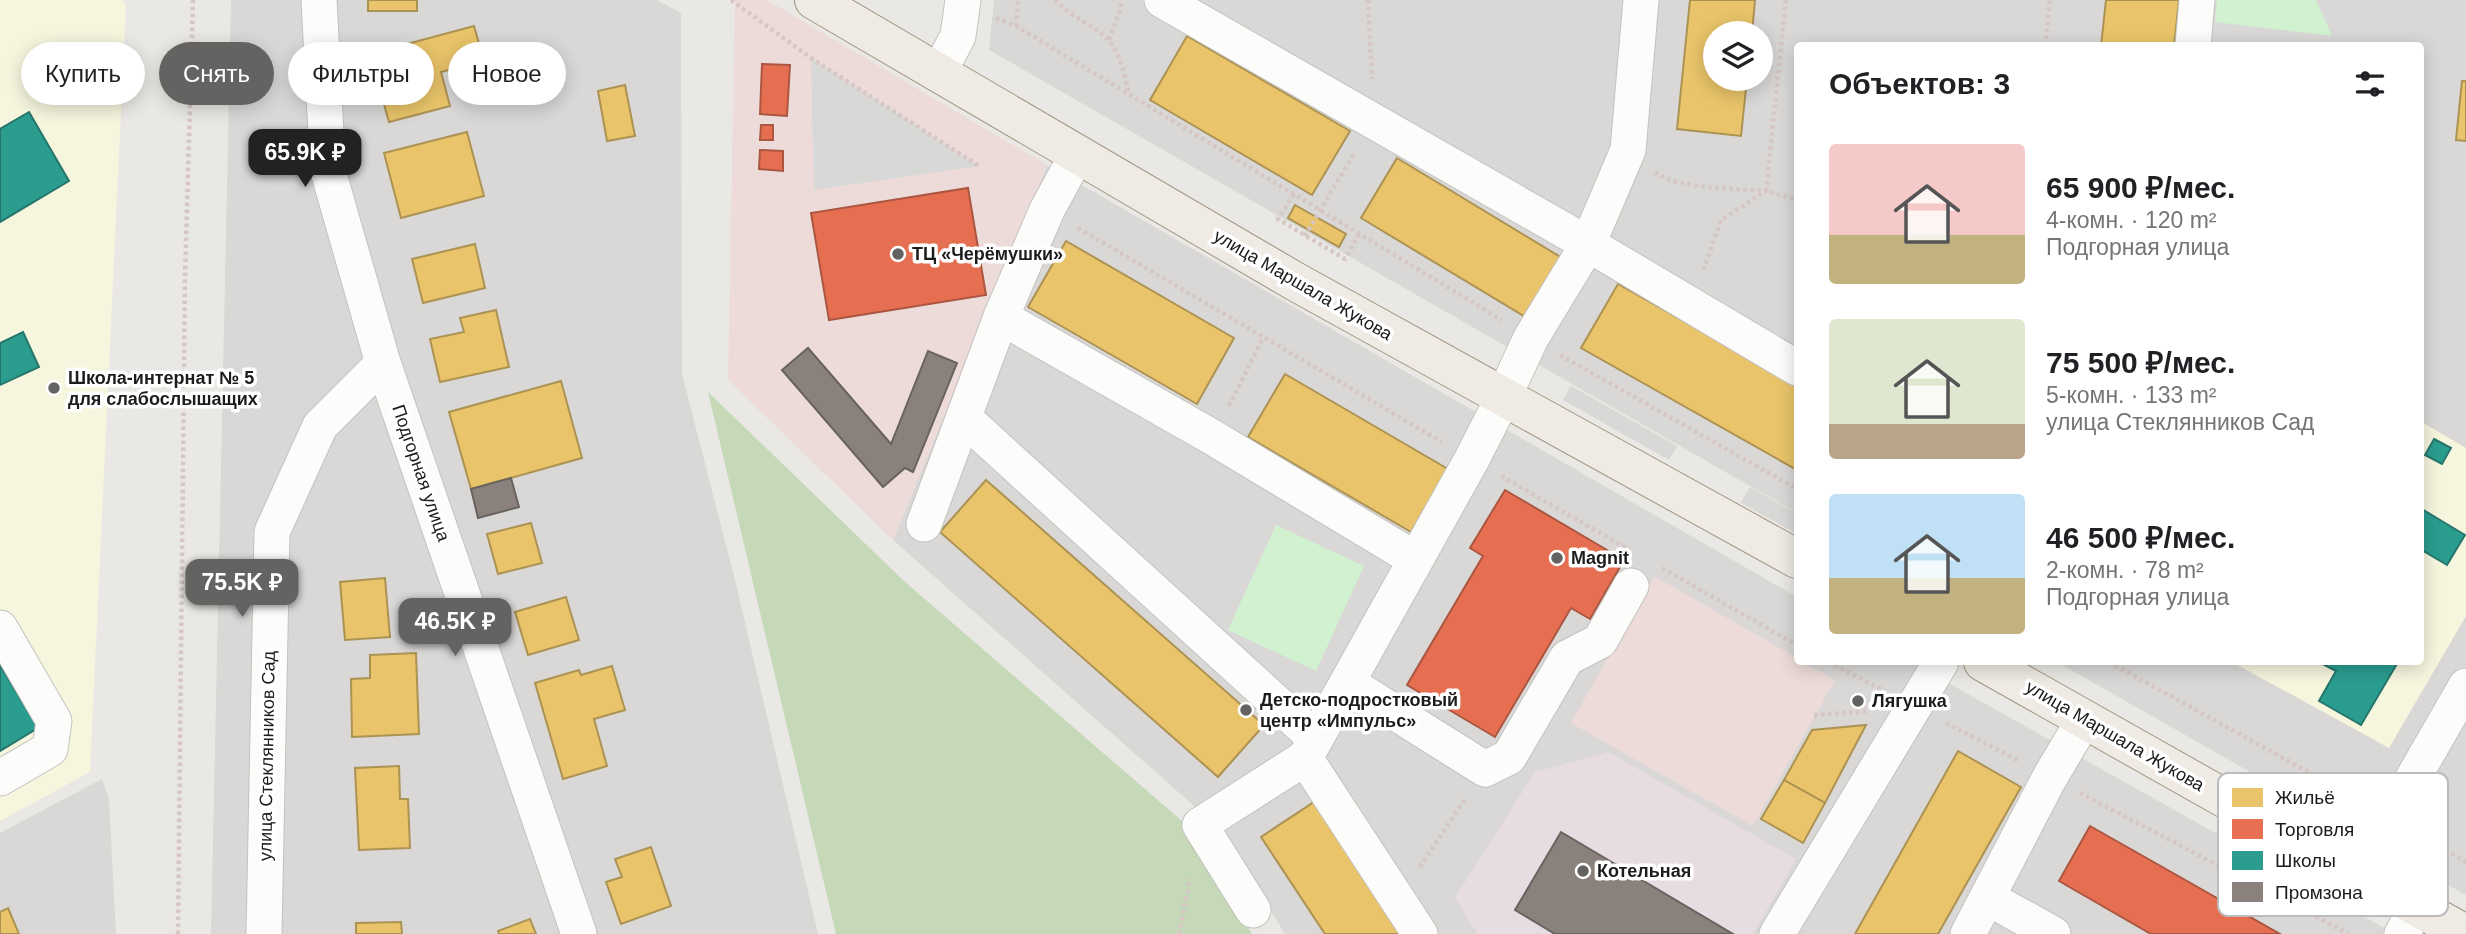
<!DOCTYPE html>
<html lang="ru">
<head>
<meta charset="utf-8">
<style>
	body { margin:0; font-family:Helvetica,sans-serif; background:#f6f6f6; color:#202124; height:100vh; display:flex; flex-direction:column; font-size:26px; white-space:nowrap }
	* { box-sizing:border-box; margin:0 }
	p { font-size:23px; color:#757577 }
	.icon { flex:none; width:38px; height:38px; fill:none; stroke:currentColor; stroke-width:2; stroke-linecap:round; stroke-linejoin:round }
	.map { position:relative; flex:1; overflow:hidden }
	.side { position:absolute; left:1794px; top:42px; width:630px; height:623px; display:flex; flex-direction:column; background:#fff; border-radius:7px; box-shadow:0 4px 18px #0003 }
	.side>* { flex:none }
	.hud { position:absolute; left:21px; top:42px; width:665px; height:63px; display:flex; gap:14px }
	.fabs { position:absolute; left:1703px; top:21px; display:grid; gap:14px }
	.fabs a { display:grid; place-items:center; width:70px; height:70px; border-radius:50%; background:#fff; box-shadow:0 4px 18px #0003; font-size:35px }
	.price { position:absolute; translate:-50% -60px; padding:0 16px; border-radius:14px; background:#646362; color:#fff; font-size:23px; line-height:46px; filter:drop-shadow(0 2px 4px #0008) }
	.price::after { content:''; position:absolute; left:50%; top:42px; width:21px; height:16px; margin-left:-10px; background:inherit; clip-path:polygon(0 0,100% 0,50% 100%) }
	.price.active { background:#222; color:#fff }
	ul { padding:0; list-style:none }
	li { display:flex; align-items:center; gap:21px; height:175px; padding:0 35px }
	li span { display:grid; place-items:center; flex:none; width:196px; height:140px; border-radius:7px; color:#555 }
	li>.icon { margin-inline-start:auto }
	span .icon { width:84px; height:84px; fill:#fffc; stroke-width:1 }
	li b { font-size:30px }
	h2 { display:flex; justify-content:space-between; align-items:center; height:84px; padding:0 35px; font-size:30px }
	.pill { padding:0 24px; border-radius:32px; background:#fff; box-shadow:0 4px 18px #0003; font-size:24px; line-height:63px }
	.pill.active { background:#646362; color:#fff }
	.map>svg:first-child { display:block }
</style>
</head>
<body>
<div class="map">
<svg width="2466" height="934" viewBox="0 0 2466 934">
	<rect width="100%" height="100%" fill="#eae8e4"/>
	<g fill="#d9d8d6" fill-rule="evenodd">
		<path d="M231,0H657L681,13L682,374L736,584L818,934H211Z"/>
		<path d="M994,0H2466V895L2057,662H2420V46H1797V513L989,50ZM1715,33H1760V79H1715Z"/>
		<path d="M1047,165L1797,597V662H1911L2395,934H1285L1219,828L893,540Z"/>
		<path d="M102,779L109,799L116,934H0V833Z"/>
	</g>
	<g fill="#eddbd9">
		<path d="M735,0H767L1047,165L893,540L728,380Z"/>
		<path d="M1654,576L1797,658V662H1803L1835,680L1753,826L1571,723Z"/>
	</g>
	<path fill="#e8dce3" d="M1608,752L1796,859L1753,934H1477L1455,898L1535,772Z"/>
	<g fill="#f6f5de">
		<path d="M0,0H122L126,5L90,772L0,821Z"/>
		<path d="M2420,421L2466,448V616L2389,748L2232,662H2420Z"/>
	</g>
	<g fill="#d8d8d6">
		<path d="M811,58L979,166L814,190Z"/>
		<path d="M1356,133L1389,154L1371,183L1338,163Z"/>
		<path d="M1571,386L1677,446L1669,460L1563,400Z"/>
		<path d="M1750,487L1797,514V534L1741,503Z"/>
	</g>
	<path fill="#c5d9b9" d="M708,392L904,581L1182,821L1252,934H836Z"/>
	<g fill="#d1f1d1">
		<path d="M2217,0H2316L2332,36L2215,22Z"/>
		<path d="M1276,525L1364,566L1316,671L1228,630Z"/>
	</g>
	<g fill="#e9c46a" stroke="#ac9253" stroke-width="2">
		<rect x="368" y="0" width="49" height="11"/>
		<path d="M1690,0H1755L1752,33H1715V79H1747L1741,136L1677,129Z"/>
		<path d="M2106,0H2179L2174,46H2101Z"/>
		<path d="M474,26L484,61L441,72L450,106L389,122L370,54Z"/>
		<path d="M1187,36L1350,131L1312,195L1150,100Z"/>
		<path d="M2462,81H2466V141L2456,140Z"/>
		<path d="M625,85L635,136L607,141L598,91Z"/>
		<path d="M467,132L484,196L401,218L384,153Z"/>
		<path d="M1397,158L1567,261L1532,321L1361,218Z"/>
		<path d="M1295,205L1346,234L1339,247L1288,218Z"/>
		<path d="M1066,241L1234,338L1197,404L1028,307Z"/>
		<path d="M475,244L485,288L423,303L412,259Z"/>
		<path d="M1618,284L1797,385V470L1581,348Z"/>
		<path d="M496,310L509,367L440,382L430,339L464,332L460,318Z"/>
		<path d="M1285,374L1448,469L1411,532L1248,437Z"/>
		<path d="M561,381L582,458L471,489L449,412Z"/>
		<path d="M986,480L1264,725L1218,777L940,532Z"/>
		<path d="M531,523L542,563L498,574L487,534Z"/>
		<path d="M385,578L390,637L345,640L340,582Z"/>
		<path d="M566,597L579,640L528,655L515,612Z"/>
		<path d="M416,653L419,734L352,737L351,679L370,678V655Z"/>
		<path d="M612,666L625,710L594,719L607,766L563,779L535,683L579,670L581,675Z"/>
		<path d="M1866,725L1825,803L1784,780L1812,730Z"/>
		<path d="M1958,751L2021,787L1938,934H1855Z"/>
		<path d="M399,766L400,799H408L410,848L359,850L355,768Z"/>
		<path d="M1784,780L1825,803L1803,843L1761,819Z"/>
		<path d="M1320,798L1409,934H1325L1261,837Z"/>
		<path d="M651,847L671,906L621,924L606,882L622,877L615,859Z"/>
		<path d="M8,908L19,934H0V912Z"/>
		<path d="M530,919L536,934H499L498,931Z"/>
		<path d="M401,922L402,934H356V923Z"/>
	</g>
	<g fill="#e76f51" stroke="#aa5641" stroke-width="2">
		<path d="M762,64L790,65L787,116L760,114Z"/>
		<path d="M761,125H773V140H760Z"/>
		<path d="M760,150L783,151V171L759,169Z"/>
		<path d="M968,188L986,295L829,320L811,213Z"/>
		<path d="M1505,490L1624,560L1590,619L1571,608L1495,737L1407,685L1483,556L1470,548Z"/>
		<path d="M2090,826L2180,877L2280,934H2151L2059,881Z"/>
	</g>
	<g fill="#2a9d8f" stroke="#26766c" stroke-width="2">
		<path d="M29,112L69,181L0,222V129Z"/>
		<path d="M23,332L39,367L0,385V343Z"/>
		<path d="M2434,439L2451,448L2442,464L2425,455Z"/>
		<path d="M2420,508L2465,535L2447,565L2420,549Z"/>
		<path d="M2319,662H2398L2361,725L2319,701L2336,671Z"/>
		<path d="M0,665L38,728L0,751Z"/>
	</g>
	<g fill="#8a817c" stroke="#69635f" stroke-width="2">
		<path d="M808,348L891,444L928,351L957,363L913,472L905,468L883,487L782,370Z"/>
		<path d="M511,478L519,507L478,518L471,489Z"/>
		<path d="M1561,832L1733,934H1555L1515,910Z"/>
	</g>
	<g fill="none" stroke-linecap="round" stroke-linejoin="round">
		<g stroke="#c3c2c0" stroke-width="37">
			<g id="minor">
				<path d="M319,0L328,171L383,363L579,934"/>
				<path d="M1162,0L1588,244L1531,338L1503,398L1472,459L1305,758L1420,934"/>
				<path d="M1641,0L1628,150L1588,244L1797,368"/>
				<path d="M2193,46L2197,0"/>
				<path d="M939,72L958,36L963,0"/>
				<path d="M1078,153L1047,210L1001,317L1212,437L1415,559"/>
				<path d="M964,418L1315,738"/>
				<path d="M924,524L1001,317"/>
				<path d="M0,628L54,721L50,749L0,778"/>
				<path d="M1348,683L1485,769L1509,757L1567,658L1600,641L1631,586"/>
				<path d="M2355,872L2390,818L2466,686"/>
				<path d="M1988,898L2053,934"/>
				<path d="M1253,910L1200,825L1305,758"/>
				<path d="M264,934L272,532L320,426L383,363"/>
				<path d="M1777,934L1941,662"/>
				<path d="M1968,934L2050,777L2085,718"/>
				<path d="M2402,934L2417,907"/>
			</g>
		</g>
		<g stroke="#a09681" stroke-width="40">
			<g id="major">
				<path d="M814,0L1296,282L1797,559"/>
				<path d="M1983,662L2465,934"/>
			</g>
		</g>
		<g stroke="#d6c7c4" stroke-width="4.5" stroke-dasharray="3.5 3.5" stroke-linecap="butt">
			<path d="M731,0L811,58L979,166"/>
			<path d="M1055,0C1069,16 1098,27 1109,41C1121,55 1125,77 1129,94"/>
			<path d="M1368,0L1372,79"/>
			<path d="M1786,0L1766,191L1797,200"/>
			<path d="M996,18L1016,26L1502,320"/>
			<path d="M1016,26L1018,0"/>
			<path d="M1109,40L1120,10L1121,0"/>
			<path d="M2045,46L2050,0"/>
			<path d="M1655,172C1678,190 1736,188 1766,191L1721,220L1703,271"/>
			<path d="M1294,194L1278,219L1345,259L1359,234"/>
			<path d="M1078,228L1442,442"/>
			<path d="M1305,236L1355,152"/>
			<path d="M1560,355L1797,489"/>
			<path d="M1229,406L1263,338"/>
			<path d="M1501,476L1630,550"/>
			<path d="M1662,568L1797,645"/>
			<path d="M1828,662L1883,690"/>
			<path d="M2109,662L2359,800"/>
			<path d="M1814,715L1869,711"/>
			<path d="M1946,723L2019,761"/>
			<path d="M2080,793L2349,934"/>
			<path d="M2421,836L2466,862"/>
			<path d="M1420,867L1465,799"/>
			<path d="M2433,874L2444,850"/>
			<path d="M178,934L185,278L193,0"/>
			<path d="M1179,934L1190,878"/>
		</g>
		<use href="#minor" stroke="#fcfcfb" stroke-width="35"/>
		<use href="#major" stroke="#efeae3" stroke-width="38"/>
	</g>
	<g fill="#646362" stroke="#fff" stroke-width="2.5">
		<circle cx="898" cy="254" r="7"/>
		<circle cx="54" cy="388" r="7"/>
		<circle cx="1557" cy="558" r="7"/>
		<circle cx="1858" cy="701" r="7"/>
		<circle cx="1246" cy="710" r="7"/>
		<circle cx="1583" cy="871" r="7"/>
	</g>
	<g text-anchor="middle" stroke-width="7" stroke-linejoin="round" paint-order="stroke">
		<g font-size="18" font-weight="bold" fill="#1c1c1c" stroke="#fff" text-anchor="start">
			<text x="912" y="260">ТЦ «Черёмушки»</text>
			<text x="68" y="384">Школа-интернат № 5<tspan x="68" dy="21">для слабослышащих</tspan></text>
			<text x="1571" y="564">Magnit</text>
			<text x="1260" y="706">Детско-подростковый<tspan x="1260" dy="21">центр «Импульс»</tspan></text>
			<text x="1872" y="707">Лягушка</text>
			<text x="1597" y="877">Котельная</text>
		</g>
		<g font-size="18" fill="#1c1c1c" stroke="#fff">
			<text transform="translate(1303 285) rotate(30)" y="6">улица Маршала Жукова</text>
			<text transform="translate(421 473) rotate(71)" y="6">Подгорная улица</text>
			<text transform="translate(2115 736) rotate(30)" y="6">улица Маршала Жукова</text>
			<text transform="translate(267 756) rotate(-89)" y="6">улица Стеклянников Сад</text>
		</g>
	</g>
	<rect x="2218" y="773" width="230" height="143" rx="10" fill="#fff" stroke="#bbb" stroke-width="2"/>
	<rect x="2232" y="788" width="31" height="19" fill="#e9c46a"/>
	<rect x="2232" y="819" width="31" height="20" fill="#e76f51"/>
	<rect x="2232" y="851" width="31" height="19" fill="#2a9d8f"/>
	<rect x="2232" y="882" width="31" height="20" fill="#8a817c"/>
	<g font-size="19" fill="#1c1c1c">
		<text x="2275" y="804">Жильё</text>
		<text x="2275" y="836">Торговля</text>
		<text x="2275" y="867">Школы</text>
		<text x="2275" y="899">Промзона</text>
	</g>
</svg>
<div class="fabs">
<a><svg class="icon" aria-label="layers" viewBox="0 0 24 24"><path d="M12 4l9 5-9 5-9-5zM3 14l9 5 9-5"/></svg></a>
</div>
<b class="price active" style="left:305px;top:189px">65.9K ₽</b>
<b class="price" style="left:242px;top:619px">75.5K ₽</b>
<b class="price" style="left:455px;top:658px">46.5K ₽</b>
<div class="hud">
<a class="pill">Купить</a>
<a class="pill active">Снять</a>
<a class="pill">Фильтры</a>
<a class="pill">Новое</a>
</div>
<section class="side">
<h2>Объектов: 3<svg class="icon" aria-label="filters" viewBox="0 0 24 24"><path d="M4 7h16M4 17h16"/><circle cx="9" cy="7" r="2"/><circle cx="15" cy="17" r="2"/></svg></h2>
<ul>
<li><span style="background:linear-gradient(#f6c9c9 65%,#c2b280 0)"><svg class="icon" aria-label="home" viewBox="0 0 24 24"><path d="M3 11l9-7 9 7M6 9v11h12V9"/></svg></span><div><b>65 900 ₽/мес.</b><p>4-комн. · 120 m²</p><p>Подгорная улица</p></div></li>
<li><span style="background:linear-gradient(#dfe7d0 75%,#b9a48a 0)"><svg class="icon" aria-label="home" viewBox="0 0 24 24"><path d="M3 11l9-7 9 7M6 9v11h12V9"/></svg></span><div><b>75 500 ₽/мес.</b><p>5-комн. · 133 m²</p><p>улица Стеклянников Сад</p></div></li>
<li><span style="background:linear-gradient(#bfe0f5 60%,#c2b280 0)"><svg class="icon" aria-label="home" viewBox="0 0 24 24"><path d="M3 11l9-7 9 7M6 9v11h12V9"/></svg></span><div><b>46 500 ₽/мес.</b><p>2-комн. · 78 m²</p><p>Подгорная улица</p></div></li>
</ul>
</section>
</div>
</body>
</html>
